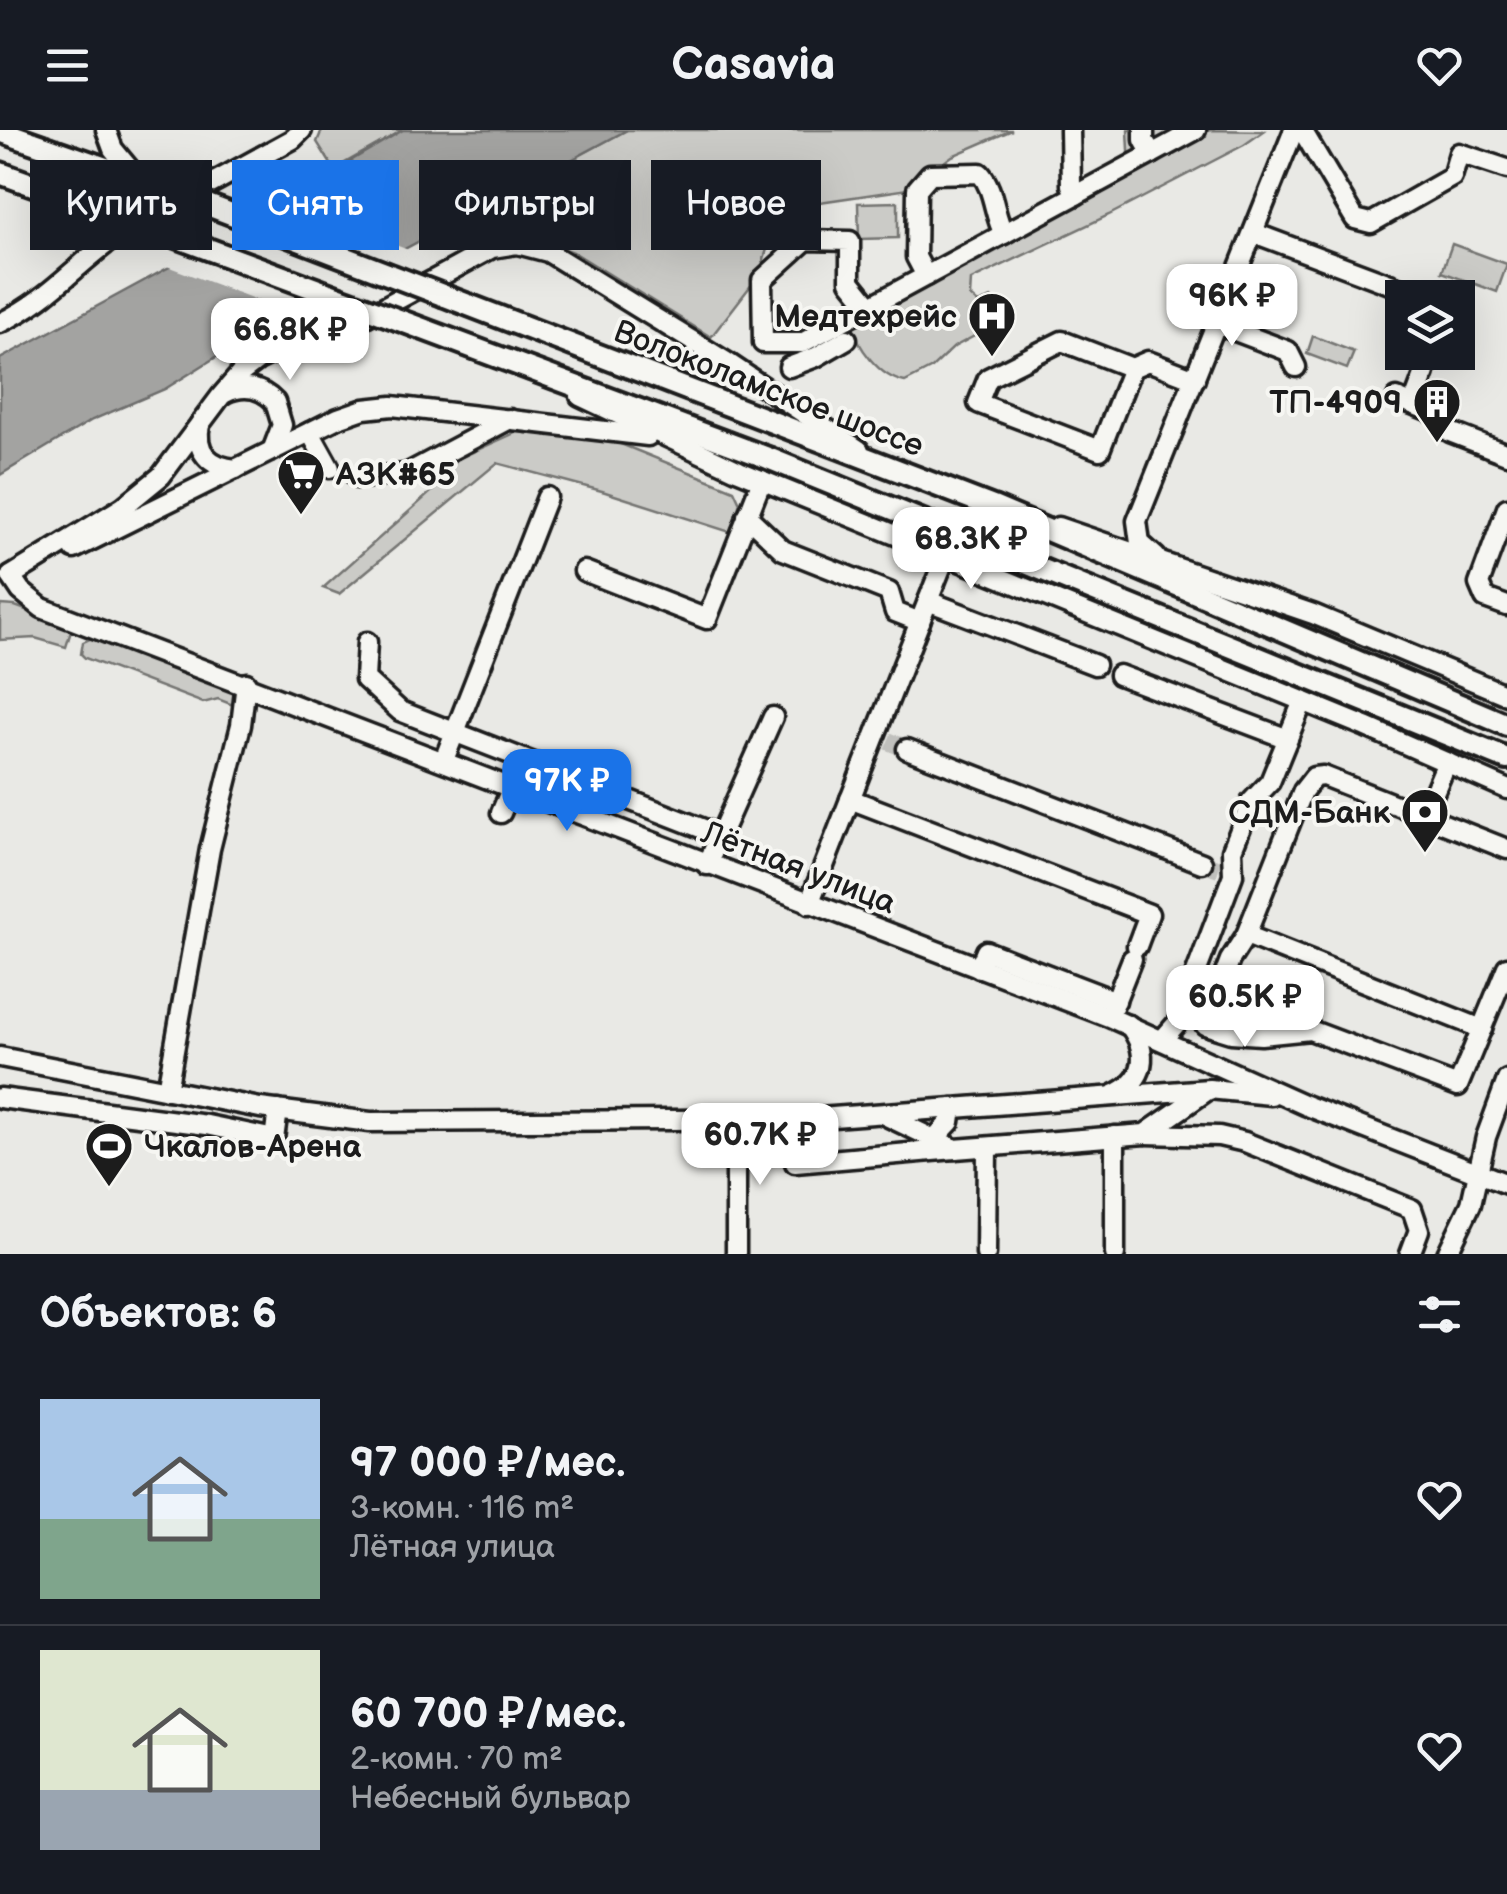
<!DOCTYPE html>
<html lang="ru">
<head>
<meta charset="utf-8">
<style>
	body { margin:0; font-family:"Balsamiq Sans",sans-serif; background:#242831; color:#f1f3f6; height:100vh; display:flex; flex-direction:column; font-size:38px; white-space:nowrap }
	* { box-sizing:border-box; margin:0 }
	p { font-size:32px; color:#9ea1a6 }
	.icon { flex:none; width:55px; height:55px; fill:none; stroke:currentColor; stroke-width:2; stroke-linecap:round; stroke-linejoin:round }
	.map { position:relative; height:1124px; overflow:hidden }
	.sheet { display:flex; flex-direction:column; background:#171b24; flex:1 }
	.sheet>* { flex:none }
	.banner { position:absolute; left:30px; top:30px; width:1000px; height:90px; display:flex; gap:20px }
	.controls { position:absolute; left:1385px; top:150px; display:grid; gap:20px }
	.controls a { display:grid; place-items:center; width:90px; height:90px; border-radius:0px; background:#171b24; box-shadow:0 10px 40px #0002; font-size:50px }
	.price { position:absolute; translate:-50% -85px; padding:0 22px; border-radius:20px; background:#fff; color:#222; font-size:32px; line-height:65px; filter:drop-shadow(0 2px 5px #0008) }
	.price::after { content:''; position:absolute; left:50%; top:60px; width:30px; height:22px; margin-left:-15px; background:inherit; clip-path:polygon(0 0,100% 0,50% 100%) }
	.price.selected { background:#1a73e8; color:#fff }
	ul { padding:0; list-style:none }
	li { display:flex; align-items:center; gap:30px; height:250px; padding:0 40px }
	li+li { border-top:2px solid #363941 }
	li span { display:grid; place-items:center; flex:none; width:280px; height:200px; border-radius:0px; color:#555 }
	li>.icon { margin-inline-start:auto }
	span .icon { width:120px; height:120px; fill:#fffc; stroke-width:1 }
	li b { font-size:42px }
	h2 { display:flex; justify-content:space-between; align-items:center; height:120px; padding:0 40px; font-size:42px }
	.chip { padding:0 35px; border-radius:0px; background:#171b24; box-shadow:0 10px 40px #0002; font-size:35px; line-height:90px }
	.chip.selected { background:#1a73e8; color:#fff }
	header { display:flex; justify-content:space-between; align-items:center; height:130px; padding:0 40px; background:#171b24; font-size:45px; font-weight:700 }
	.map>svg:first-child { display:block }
</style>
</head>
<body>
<header><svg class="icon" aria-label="menu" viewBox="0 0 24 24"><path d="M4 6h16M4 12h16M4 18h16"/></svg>Casavia<svg class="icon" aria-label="heart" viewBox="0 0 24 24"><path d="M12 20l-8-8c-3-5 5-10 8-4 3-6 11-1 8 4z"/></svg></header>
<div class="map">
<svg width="1507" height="1124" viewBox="0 0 1507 1124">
	<rect width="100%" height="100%" fill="#e9e9e5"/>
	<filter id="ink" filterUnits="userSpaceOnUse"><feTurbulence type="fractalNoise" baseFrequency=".01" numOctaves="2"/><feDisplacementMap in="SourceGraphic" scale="20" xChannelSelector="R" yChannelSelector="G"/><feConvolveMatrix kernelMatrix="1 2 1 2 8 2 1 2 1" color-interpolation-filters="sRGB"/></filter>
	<g filter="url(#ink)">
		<g fill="#cbcbc7" stroke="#747472" stroke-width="2.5">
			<path d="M322,0H403L334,39L317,12Z"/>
			<path d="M627,0H1012L952,26L908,59L806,74L777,87L759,145L711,207L573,122L534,107L458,91Z"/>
			<path d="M1128,0H1190L1201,3L1207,0L1264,1L1244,15L1109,85L971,150L970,166L978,173L992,168L1006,189L954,217L932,238L905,252C879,247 857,217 851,192L1130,40Z"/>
			<path d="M898,72V108L859,109L858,73Z"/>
			<path d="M1452,114L1507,134L1497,162L1442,142Z"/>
			<path d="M1313,206L1354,222L1347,239L1307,224Z"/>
			<path d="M519,301L606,308L734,360L740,373L730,402L602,361L497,333L339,464L323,458L448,347L435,339Z"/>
			<path d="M0,475L15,476L67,495L71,501L66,517L35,508L0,510Z"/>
			<path d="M96,506L233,558L239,567L238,577L218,569L203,573L85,528L81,524L83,512Z"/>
		</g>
		<path fill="#a3a3a1" stroke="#6d6d6c" stroke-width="2.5" d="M403,0H627L298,176L165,259L92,290L0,345V229L186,128Z"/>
		<path fill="#e9e9e5" d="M276,69L411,121L294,184L164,135Z"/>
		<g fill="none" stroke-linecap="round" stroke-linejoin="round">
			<g stroke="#c0c0bd" stroke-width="18" stroke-dasharray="18 9" stroke-linecap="butt">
				<path d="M888,611L907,619"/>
				<path d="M1202,733L1219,739"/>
			</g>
			<g stroke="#1c1c1c" stroke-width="25">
				<g id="minor">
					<path d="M106,0L113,19L138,49"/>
					<path d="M1070,0L1071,55L1076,65"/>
					<path d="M1144,0V10L1152,24"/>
					<path d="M1305,5L1355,89L1371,93L1452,47L1459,23L1507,39"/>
					<path d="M1254,103L1427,168"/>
					<path d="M926,146L916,127L917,59L930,44L980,43C995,60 993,84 1004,104"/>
					<path d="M870,176L850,151V111L806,110L762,150L763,213H802L1196,0"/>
					<path d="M0,193C50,169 77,133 121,103L293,9L302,0"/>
					<path d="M1217,194L1288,221L1296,237"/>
					<path d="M789,237L816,227L847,209"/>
					<path d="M1132,238L1062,211L988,248L978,273L1100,320L1132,238L1148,231L1195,249"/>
					<path d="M225,263C244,254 261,257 275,272L282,295L272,321"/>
					<path d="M580,266L739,341L1366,597L1507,659"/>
					<path d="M1397,268L1442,286L1450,302L1507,324"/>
					<path d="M1413,274L1425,242L1421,222"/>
					<path d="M200,294C194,322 210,337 236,339"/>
					<path d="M310,302L330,338"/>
					<path d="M357,348L406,344L510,289"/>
					<path d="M1507,378L1479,454L1485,468L1507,476"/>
					<path d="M747,386L783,420L889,462L895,482L920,492"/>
					<path d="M1058,397L1313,484L1507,565"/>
					<path d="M74,419L338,288L364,279L392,276L648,306"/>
					<path d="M1156,427L1140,413L1137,391L1294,0"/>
					<path d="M584,441L707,489L762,350"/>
					<path d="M11,446L21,461L42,478L1109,887L1305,975L1507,1054"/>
					<path d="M11,446L123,377L161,346L221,266L241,243L258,230L289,215L349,196L492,118L517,114L548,122L728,233L859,320"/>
					<path d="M928,471L1095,535"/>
					<path d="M367,512L365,549L400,581L719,705"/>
					<path d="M1119,545L1288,609"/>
					<path d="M907,619L1202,733"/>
					<path d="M444,630L547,367"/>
					<path d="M850,669L1149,784L1137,816"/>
					<path d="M501,683L512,657"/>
					<path d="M1424,686L1447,632"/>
					<path d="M1507,719L1323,646L1314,647L1303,661L1246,805L1230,830L1205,895L1231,903L1261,905L1310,900L1458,956L1507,837"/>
					<path d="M707,735L773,587"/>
					<path d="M809,774L946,425"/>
					<path d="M1246,805L1482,899"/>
					<path d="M979,838L986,821L1116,871"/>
					<path d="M1111,882L1132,829"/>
					<path d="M1163,909L1177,893L1233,745L1232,720L1251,672L1270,652L1303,571"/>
					<path d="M0,927L260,978L370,992L806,989L1209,959L1271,965"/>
					<path d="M167,960L210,719L241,595L246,553"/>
					<path d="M1113,965C1146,951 1150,923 1129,895"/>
					<path d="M0,968L207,995L274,1009L278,980"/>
					<path d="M882,984L955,1019L1145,1004L1208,960"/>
					<path d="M1146,1004L1219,1006L1245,1012L1412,1079L1419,1100L1410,1124"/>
					<path d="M934,1009L950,992L952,978"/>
					<path d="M795,1033L955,1019"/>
					<path d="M736,1124V991"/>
					<path d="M986,1124L987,1017"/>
					<path d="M1115,1124V1006"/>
					<path d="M1447,1124L1471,1074L1486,1007L1507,950"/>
				</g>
			</g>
			<g stroke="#1c1c1c" stroke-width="28">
				<g id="major">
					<path d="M0,1L171,61"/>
					<path d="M0,43L122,87"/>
					<path d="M445,166L993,377L1507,595"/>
					<path d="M399,190L768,328L1507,629"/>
				</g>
			</g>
			<use href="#minor" stroke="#f6f6f2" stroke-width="18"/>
			<use href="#major" stroke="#f6f6f2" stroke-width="20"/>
			<g stroke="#1c1c1c" stroke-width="28" stroke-linecap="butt">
				<g id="major-bridge">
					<path d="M171,61L445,166"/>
					<path d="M122,87L399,190"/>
				</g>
			</g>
			<use href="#major-bridge" stroke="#f6f6f2" stroke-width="20"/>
		</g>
	</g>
	<defs>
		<g id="hospital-pin" transform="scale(2.5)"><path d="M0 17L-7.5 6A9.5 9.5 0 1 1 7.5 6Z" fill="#1c1c1c" stroke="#f6f6f2"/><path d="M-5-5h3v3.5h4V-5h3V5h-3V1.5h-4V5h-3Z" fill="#fff"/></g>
		<g id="building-pin" transform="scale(2.5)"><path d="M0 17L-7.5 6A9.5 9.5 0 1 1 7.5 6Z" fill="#1c1c1c" stroke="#f6f6f2"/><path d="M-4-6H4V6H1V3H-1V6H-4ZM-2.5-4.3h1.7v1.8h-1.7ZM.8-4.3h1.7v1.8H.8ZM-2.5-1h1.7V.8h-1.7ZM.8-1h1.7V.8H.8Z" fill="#fff"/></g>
		<g id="supermarket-pin" transform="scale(2.5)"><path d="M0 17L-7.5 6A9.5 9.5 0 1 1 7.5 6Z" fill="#1c1c1c" stroke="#f6f6f2"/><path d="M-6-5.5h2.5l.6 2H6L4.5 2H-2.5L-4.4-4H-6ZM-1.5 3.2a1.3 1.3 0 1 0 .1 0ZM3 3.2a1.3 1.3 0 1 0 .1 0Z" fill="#fff"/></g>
		<g id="bank-pin" transform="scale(2.5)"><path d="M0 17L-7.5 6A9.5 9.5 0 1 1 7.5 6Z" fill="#1c1c1c" stroke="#f6f6f2"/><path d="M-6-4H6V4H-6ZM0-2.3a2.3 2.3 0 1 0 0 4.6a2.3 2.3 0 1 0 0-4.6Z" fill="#fff"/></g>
		<g id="stadium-pin" transform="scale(2.5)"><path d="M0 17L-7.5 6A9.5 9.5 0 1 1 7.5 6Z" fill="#1c1c1c" stroke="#f6f6f2"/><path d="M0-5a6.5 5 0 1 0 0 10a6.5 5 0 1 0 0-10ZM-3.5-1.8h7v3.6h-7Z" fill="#fff"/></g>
	</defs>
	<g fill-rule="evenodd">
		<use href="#hospital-pin" x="992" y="186"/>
		<use href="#building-pin" x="1437" y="272"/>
		<use href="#supermarket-pin" x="301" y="344"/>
		<use href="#bank-pin" x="1425" y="682"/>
		<use href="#stadium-pin" x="109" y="1016"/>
	</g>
	<g text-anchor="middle" stroke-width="8" stroke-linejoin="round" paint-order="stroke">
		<g font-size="32" font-weight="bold" fill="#1c1c1c" stroke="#f6f6f2" text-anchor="end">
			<text x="957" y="197">Медтехрейс</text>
			<text x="1402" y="283">ТП-4909</text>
			<text x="336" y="355" text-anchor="start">АЗК#65</text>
			<text x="1390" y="693">СДМ-Банк</text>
			<text x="144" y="1027" text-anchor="start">Чкалов-Арена</text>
		</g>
		<g font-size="32" fill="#1c1c1c" stroke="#f6f6f2">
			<text transform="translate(769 258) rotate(21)" y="11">Волоколамское шоссе</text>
			<text transform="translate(799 737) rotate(21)" y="11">Лётная улица</text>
		</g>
	</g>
</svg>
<div class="controls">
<a><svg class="icon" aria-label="layers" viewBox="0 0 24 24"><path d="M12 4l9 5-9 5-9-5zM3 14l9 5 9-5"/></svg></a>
</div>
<b class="price" style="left:1232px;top:219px">96K ₽</b>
<b class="price" style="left:290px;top:253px">66.8K ₽</b>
<b class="price" style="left:971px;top:462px">68.3K ₽</b>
<b class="price selected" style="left:567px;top:704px">97K ₽</b>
<b class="price" style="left:1245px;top:920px">60.5K ₽</b>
<b class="price" style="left:760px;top:1058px">60.7K ₽</b>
<div class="banner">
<a class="chip">Купить</a>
<a class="chip selected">Снять</a>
<a class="chip">Фильтры</a>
<a class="chip">Новое</a>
</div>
</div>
<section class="sheet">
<h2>Объектов: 6<svg class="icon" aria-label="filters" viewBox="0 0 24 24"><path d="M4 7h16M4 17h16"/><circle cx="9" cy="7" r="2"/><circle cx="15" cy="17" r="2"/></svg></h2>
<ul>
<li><span style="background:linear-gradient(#a9c7e8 60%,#7fa58c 0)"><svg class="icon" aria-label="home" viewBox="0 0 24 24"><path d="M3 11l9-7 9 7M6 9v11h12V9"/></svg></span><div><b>97 000 ₽/мес.</b><p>3-комн. · 116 m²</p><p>Лётная улица</p></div><svg class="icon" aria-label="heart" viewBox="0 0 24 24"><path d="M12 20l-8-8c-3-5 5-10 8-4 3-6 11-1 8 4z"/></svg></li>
<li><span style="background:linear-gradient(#dfe7d0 70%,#9aa5b1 0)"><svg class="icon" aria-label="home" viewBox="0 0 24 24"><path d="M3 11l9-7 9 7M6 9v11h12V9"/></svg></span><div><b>60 700 ₽/мес.</b><p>2-комн. · 70 m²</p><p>Небесный бульвар</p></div><svg class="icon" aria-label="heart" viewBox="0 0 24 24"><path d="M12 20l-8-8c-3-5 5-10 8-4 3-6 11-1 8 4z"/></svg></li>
</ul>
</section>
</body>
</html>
